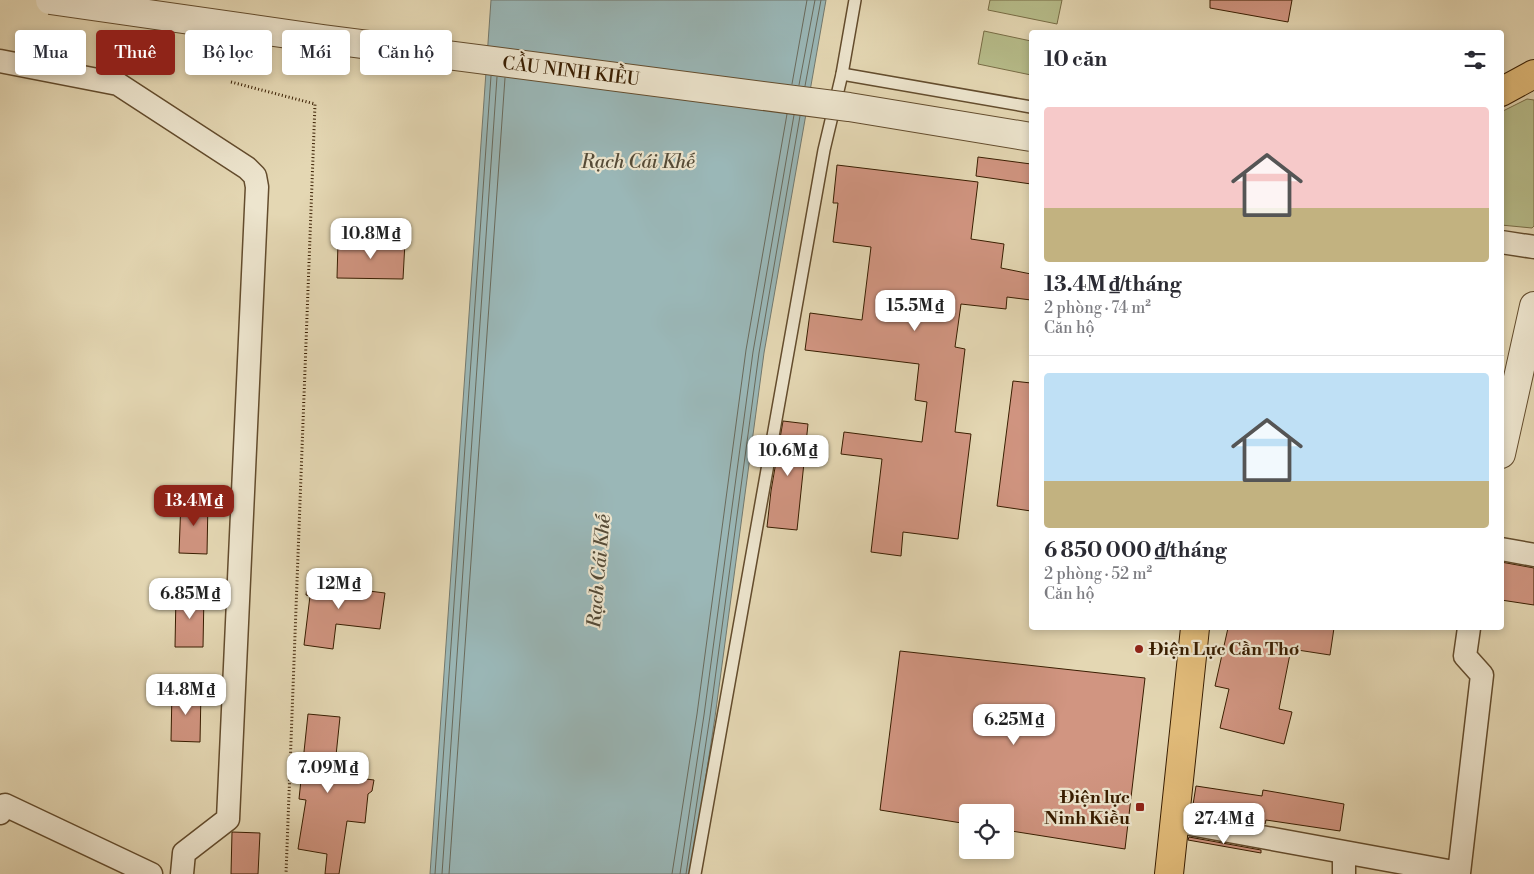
<!DOCTYPE html>
<html lang="vi">
<head>
<meta charset="utf-8">
<style>
	body { margin:0; font-family:"Libre Bodoni",serif; background:#f7f7f7; color:#2b2b33; height:100vh; display:flex; flex-direction:column; font-size:19px; white-space:nowrap }
	* { box-sizing:border-box; margin:0 }
	p { font-size:16px; color:#7c7c81 }
	.icon { flex:none; width:28px; height:28px; fill:none; stroke:currentColor; stroke-width:2; stroke-linecap:round; stroke-linejoin:round }
	.map { position:relative; flex:1; overflow:hidden }
	.details { position:absolute; left:1029px; top:30px; width:475px; height:600px; display:flex; flex-direction:column; background:#fff; border-radius:5px; box-shadow:0 2px 8px #0003 }
	.details>* { flex:none }
	.banner { position:absolute; left:15px; top:30px; width:475px; height:45px; display:flex; gap:10px }
	.controls { position:absolute; left:959px; top:804px; display:grid; gap:10px }
	.controls a { display:grid; place-items:center; width:55px; height:55px; border-radius:5px; background:#fff; box-shadow:0 2px 8px #0003; font-size:25px }
	.price { position:absolute; translate:-50% -42px; padding:0 11px; border-radius:10px; background:#fff; color:#222; font-size:16px; line-height:32px; filter:drop-shadow(0 1px 2px #0008) }
	.price::after { content:''; position:absolute; left:50%; top:30px; width:15px; height:11px; margin-left:-8px; background:inherit; clip-path:polygon(0 0,100% 0,50% 100%) }
	.price.selected { background:#8f2418; color:#fff }
	ul { padding:0; list-style:none }
	li { display:grid; align-content:center; gap:10px; height:265px; padding:0 15px }
	li+li { border-top:1px solid #e1e1e2 }
	li span { display:grid; place-items:center; height:155px; border-radius:5px; color:#555 }
	li>.icon { margin-inline-start:auto }
	span .icon { width:90px; height:90px; fill:#fffc; stroke-width:1 }
	li b { font-size:21px }
	h2 { display:flex; justify-content:space-between; align-items:center; height:60px; padding:0 15px; font-size:21px }
	.tag { padding:0 18px; border-radius:5px; background:#fff; box-shadow:0 2px 8px #0003; font-size:18px; line-height:45px }
	.tag.selected { background:#8f2418; color:#fff }
	.map>svg:first-child { display:block }
</style>
</head>
<body>
<div class="map">
<svg width="1534" height="874" viewBox="0 0 1534 874">
	<rect width="100%" height="100%" fill="#e4d7b3"/>
	<filter id="stains"><feTurbulence type="fractalNoise" baseFrequency=".004" numOctaves="4"/><feColorMatrix values="0 0 0 0 .2 0 0 0 0 .09 0 0 0 0 .02 0 0 0 .5 -.17"/></filter>
	<radialGradient id="worn" r=".72"><stop offset=".6" stop-color="#630" stop-opacity="0"/><stop offset="1" stop-color="#630" stop-opacity=".3"/></radialGradient>
	<g fill="#b7bd8b" stroke="#786d46">
		<path d="M990,0H1062L1057,24L988,10Z"/>
		<path d="M984,31L1031,41V75L978,64Z"/>
		<path d="M1527,99L1534,100V226L1532,228L1501,225V112Z"/>
	</g>
	<path fill="#9ab7b7" stroke="#73796e" d="M491,0H826L764,353L715,717L691,874H430Z"/>
	<g fill="none" stroke-linecap="round" stroke-linejoin="round">
		<g stroke="#696a5c" stroke-width="1">
			<path d="M792,84L807,0"/>
			<path d="M799,85L815,0"/>
			<path d="M805,86L821,0"/>
			<path d="M435,874L491,76"/>
			<path d="M442,874L497,77"/>
			<path d="M449,874L505,78"/>
			<path d="M672,874L697,714L746,350L787,114"/>
			<path d="M680,874L704,715L753,352L794,115"/>
			<path d="M686,874L710,716L759,353L800,116"/>
		</g>
	</g>
	<g fill="#d19581" stroke="#381d00">
		<path d="M1210,0H1292L1288,22L1210,8Z"/>
		<path d="M978,157L1031,164V184L976,176Z"/>
		<path d="M837,165L978,182L971,239L1004,244L1001,268L1031,274V300L1007,297L1006,309L961,304L955,347L965,349L955,432L971,434L958,539L903,532L901,556L871,552L882,459L841,454L844,432L922,442L927,402L915,400L919,364L805,350L810,313L862,320L871,247L833,242L838,203H833Z"/>
		<path d="M338,242H405L403,279L337,278Z"/>
		<path d="M1013,381L1031,383V511L997,506Z"/>
		<path d="M783,421L808,424L797,530L767,527L771,491Z"/>
		<path d="M181,500L208,501L207,554L179,553Z"/>
		<path d="M1501,562L1534,568V605L1501,600Z"/>
		<path d="M309,574L338,578L337,587L385,593L380,629L336,624L333,649L304,645L310,596L306,595Z"/>
		<path d="M176,594H204L203,647H175Z"/>
		<path d="M1228,628H1334L1330,655L1291,649L1279,709L1292,712L1284,744L1220,728L1229,689L1215,686Z"/>
		<path d="M900,651L1145,678L1125,849L1005,830V812H968V824L880,810Z"/>
		<path d="M172,690L201,691L200,742L171,741Z"/>
		<path d="M308,714L340,717L334,775L374,780L372,791L368,794L365,823L347,821L339,874H325L327,854L298,849L306,800L299,799Z"/>
		<path d="M1196,786L1262,796L1263,790L1344,804L1340,831L1266,820L1265,824L1192,811Z"/>
		<path d="M232,832L260,833L258,874H231Z"/>
		<path d="M1189,837L1261,850V853L1188,840Z"/>
	</g>
	<g fill="none" stroke-linecap="round" stroke-linejoin="round">
		<g stroke="#634c2d" stroke-width="14">
			<g id="service">
				<path d="M842,74L1031,107"/>
				<path d="M695,874L824,150L842,74L855,0"/>
			</g>
		</g>
		<g stroke="#634c2d" stroke-width="25">
			<g id="minor">
				<path d="M0,61L118,84L247,168L255,176L257,187L228,819L184,853L182,874"/>
				<path d="M1501,242L1534,247"/>
				<path d="M1501,549L1534,555"/>
				<path d="M0,813L5,805L151,874"/>
				<path d="M1174,821L1459,873L1482,675L1465,656L1469,628"/>
				<path d="M1344,874V853"/>
			</g>
		</g>
		<g stroke="#634c2d" stroke-width="30">
			<path id="tertiary" d="M1501,454L1534,306"/>
		</g>
		<g stroke="#381d00" stroke-width="30">
			<g id="primary">
				<path d="M1501,92L1534,74"/>
				<path d="M1169,874L1195,628"/>
			</g>
		</g>
		<path stroke="#381d00" stroke-width="3" stroke-dasharray="1 2.5" stroke-linecap="butt" d="M231,82L315,104L286,874"/>
		<use href="#service" stroke="#ede5ce" stroke-width="11"/>
		<use href="#minor" stroke="#ede5ce" stroke-width="22"/>
		<use href="#tertiary" stroke="#ede5ce" stroke-width="28"/>
		<use href="#primary" stroke="#e2bc7a" stroke-width="28"/>
		<g stroke="#634c2d" stroke-width="30" stroke-linecap="butt">
			<path id="tertiary-bridge" d="M50,0L323,39L849,107L1031,137"/>
		</g>
		<use href="#tertiary-bridge" stroke="#ede5ce" stroke-width="28"/>
	</g>
	<g fill="#8f2418" stroke="#ede5ce" stroke-width="2">
		<circle cx="1139" cy="649" r="5"/>
		<rect x="1135" y="802" width="10" height="10" rx="2.5"/>
	</g>
	<g text-anchor="middle" stroke-width="4.5" stroke-linejoin="round" paint-order="stroke">
		<g font-size="18" fill="#381d00" stroke="#ede5ce">
			<text transform="translate(571 71) rotate(7)" y="6">CẦU NINH KIỀU</text>
		</g>
		<g font-size="18" font-weight="bold" fill="#381d00" stroke="#ede5ce" text-anchor="start">
			<text x="1149" y="655">Điện Lực Cần Thơ</text>
			<text x="1130" y="803" text-anchor="end">Điện lực<tspan x="1130" dy="21">Ninh Kiều</tspan></text>
		</g>
		<g font-size="19" font-style="italic" fill="#554b37" stroke="#ede5ce">
			<text x="638" y="168">Rạch Cái Khế</text>
			<text transform="translate(598 571) rotate(-85)" y="7">Rạch Cái Khế</text>
		</g>
	</g>
	<rect width="100%" height="100%" filter="url(#stains)"/>
	<rect width="100%" height="100%" fill="url(#worn)"/>
</svg>
<div class="controls">
<a><svg class="icon" aria-label="locate" viewBox="0 0 24 24"><circle cx="12" cy="12" r="6"/><path d="M12 2v4M12 18v4M2 12h4M18 12h4"/></svg></a>
</div>
<b class="price" style="left:371px;top:260px">10.8M ₫</b>
<b class="price" style="left:915px;top:332px">15.5M ₫</b>
<b class="price" style="left:788px;top:477px">10.6M ₫</b>
<b class="price selected" style="left:194px;top:527px">13.4M ₫</b>
<b class="price" style="left:339px;top:610px">12M ₫</b>
<b class="price" style="left:190px;top:620px">6.85M ₫</b>
<b class="price" style="left:186px;top:716px">14.8M ₫</b>
<b class="price" style="left:1014px;top:746px">6.25M ₫</b>
<b class="price" style="left:328px;top:794px">7.09M ₫</b>
<b class="price" style="left:1224px;top:845px">27.4M ₫</b>
<div class="banner">
<a class="tag">Mua</a>
<a class="tag selected">Thuê</a>
<a class="tag">Bộ lọc</a>
<a class="tag">Mới</a>
<a class="tag">Căn hộ</a>
</div>
<section class="details">
<h2>10 căn<svg class="icon" aria-label="filters" viewBox="0 0 24 24"><path d="M4 7h16M4 17h16"/><circle cx="9" cy="7" r="2"/><circle cx="15" cy="17" r="2"/></svg></h2>
<ul>
<li><span style="background:linear-gradient(#f6c9c9 65%,#c2b280 0)"><svg class="icon" aria-label="home" viewBox="0 0 24 24"><path d="M3 11l9-7 9 7M6 9v11h12V9"/></svg></span><div><b>13.4M ₫/tháng</b><p>2 phòng · 74 m²</p><p>Căn hộ</p></div></li>
<li><span style="background:linear-gradient(#bfe0f5 70%,#c2b280 0)"><svg class="icon" aria-label="home" viewBox="0 0 24 24"><path d="M3 11l9-7 9 7M6 9v11h12V9"/></svg></span><div><b>6 850 000 ₫/tháng</b><p>2 phòng · 52 m²</p><p>Căn hộ</p></div></li>
</ul>
</section>
</div>
</body>
</html>
